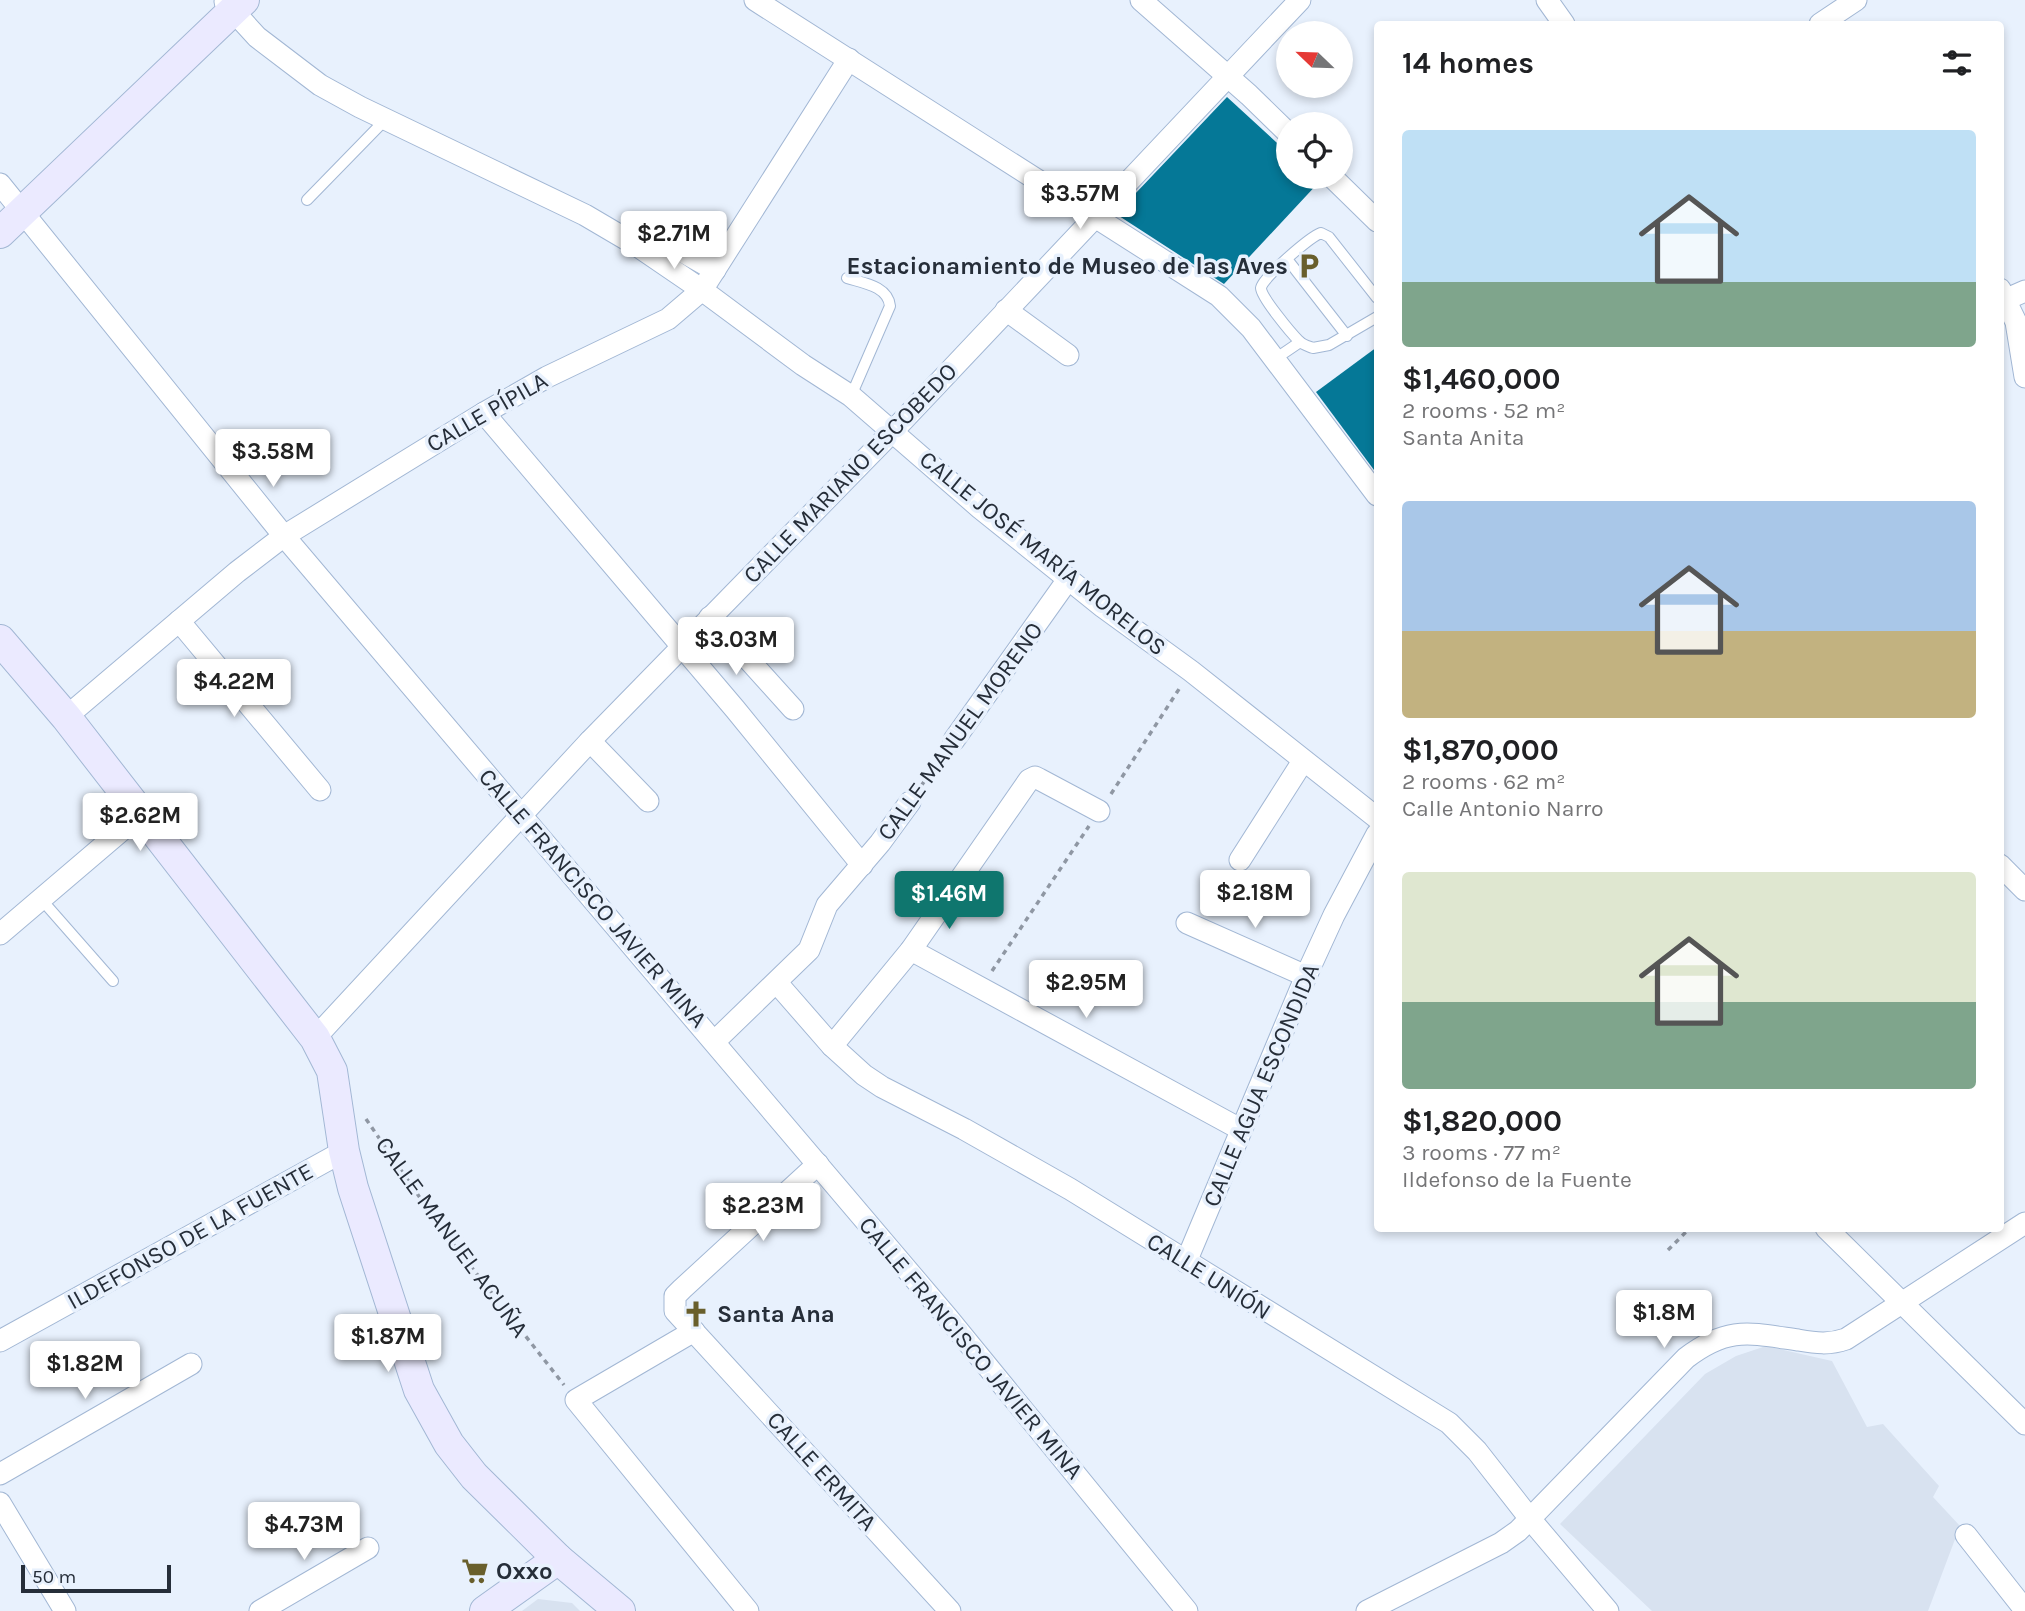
<!DOCTYPE html>
<html lang="en">
<head>
<meta charset="utf-8">
<style>
	body { margin:0; font-family:Karla,sans-serif; background:#f6f6f6; color:#202124; height:100vh; display:flex; flex-direction:column; font-size:26px; white-space:nowrap }
	* { box-sizing:border-box; margin:0 }
	p { font-size:23px; color:#757577 }
	.icon { flex:none; width:38px; height:38px; fill:none; stroke:currentColor; stroke-width:2; stroke-linecap:round; stroke-linejoin:round }
	.map { position:relative; flex:1; overflow:hidden }
	.panel { position:absolute; left:1374px; top:21px; width:630px; height:1211px; display:flex; flex-direction:column; background:#fff; border-radius:7px; box-shadow:0 4px 10px #0003 }
	.panel>* { flex:none }
	.needle { width:46px; rotate:293deg }
	.controls { position:absolute; left:1276px; top:21px; display:grid; gap:14px }
	.controls a { display:grid; place-items:center; width:77px; height:77px; border-radius:50%; background:#fff; box-shadow:0 4px 10px #0003; font-size:35px }
	.scale { position:absolute; left:21px; bottom:18px; width:150px; box-sizing:border-box; padding-left:7px; border:4px solid #262e39; border-top:0; font-size:19px; line-height:24px; white-space:nowrap; color:#262e39; -webkit-text-stroke:5px #e8f1fd; paint-order:stroke }
	.price { position:absolute; translate:-50% -60px; padding:0 16px; border-radius:7px; background:#fff; color:#222; font-size:23px; line-height:46px; filter:drop-shadow(0 2px 4px #0008) }
	.price::after { content:''; position:absolute; left:50%; top:42px; width:21px; height:16px; margin-left:-10px; background:inherit; clip-path:polygon(0 0,100% 0,50% 100%) }
	.price.on { background:#0f766e; color:#fff }
	ul { padding:0; list-style:none }
	li { display:grid; align-content:center; gap:14px; height:371px; padding:0 28px }
	li span { display:grid; place-items:center; height:217px; border-radius:7px; color:#555 }
	li>.icon { margin-inline-start:auto }
	span .icon { width:126px; height:126px; fill:#fffc; stroke-width:1 }
	li b { font-size:30px }
	h2 { display:flex; justify-content:space-between; align-items:center; height:84px; padding:0 28px; font-size:30px }
	.map>svg:first-child { display:block }
</style>
</head>
<body>
<div class="map">
<svg width="2025" height="1611" viewBox="0 0 2025 1611">
	<rect width="100%" height="100%" fill="#e8f1fd"/>
	<g fill="#d8e2f0">
		<path d="M1766,1346L1832,1361L1867,1427L1883,1424L1939,1486L1933,1497L1960,1526L1928,1611H1652L1560,1524L1705,1374L1736,1356Z"/>
		<path d="M538,1599L572,1603L580,1611H522Z"/>
	</g>
	<g fill="#057897">
		<path d="M1227,97L1288,153V177H1319L1320,181L1224,284L1116,214Z"/>
		<path d="M1377,347V474L1316,392Z"/>
	</g>
	<g fill="none" stroke-linecap="round" stroke-linejoin="round">
		<g stroke="#a2b7d4" stroke-width="12">
			<g id="lane">
				<path d="M307,200L386,119"/>
				<path d="M1287,259L1347,336"/>
				<path d="M847,278C863,283 888,286 890,306L851,396"/>
				<path d="M1377,298L1329,237L1321,233C1310,237 1262,278 1261,288C1261,297 1291,333 1299,341C1303,345 1308,346 1313,348L1329,345L1377,317"/>
				<path d="M1275,359L1300,342"/>
				<path d="M41,899L113,981"/>
			</g>
		</g>
		<g stroke="#a2b7d4" stroke-width="23">
			<g id="street">
				<path d="M755,0L1219,296L1251,328L1377,495"/>
				<path d="M1141,0L1249,95L1288,133"/>
				<path d="M1547,0L1564,24"/>
				<path d="M225,2L257,37L320,85L360,107L585,215L636,245L702,290L803,365L851,396L980,508L1103,607L1191,671L1377,818"/>
				<path d="M1820,24L1856,0"/>
				<path d="M1332,177L1377,221"/>
				<path d="M0,184L284,536L948,1318L1187,1611"/>
				<path d="M636,245L652,241L678,249L715,270"/>
				<path d="M2000,289L2016,322L2025,377"/>
				<path d="M2000,302L2025,291"/>
				<path d="M1006,310L1068,355"/>
				<path d="M484,413L735,709L862,865"/>
				<path d="M710,617L793,709"/>
				<path d="M179,621L320,790"/>
				<path d="M66,717L237,572L284,536L484,413L547,377L668,319L702,290L849,59"/>
				<path d="M954,740L1069,578"/>
				<path d="M590,741L648,801"/>
				<path d="M1240,860L1303,761"/>
				<path d="M2000,865L2025,890"/>
				<path d="M1187,923L1306,976"/>
				<path d="M0,934L142,813"/>
				<path d="M911,950L1240,1129"/>
				<path d="M777,983L832,1046L864,1075L882,1087L964,1129L1070,1189L1449,1423L1477,1451L1531,1520L1608,1611"/>
				<path d="M315,1038L590,741L893,431L1300,0"/>
				<path d="M715,1041L809,950L827,905L880,843L910,802"/>
				<path d="M832,1046L911,950L1029,780L1035,777L1039,779L1099,811"/>
				<path d="M818,1164L682,1289L675,1296V1311L950,1611"/>
				<path d="M1826,1228L2025,1424"/>
				<path d="M1186,1262L1306,976L1334,915L1377,834"/>
				<path d="M694,1331L576,1400L748,1611"/>
				<path d="M0,1341L344,1151"/>
				<path d="M0,1474L191,1364"/>
				<path d="M0,1503L65,1611"/>
				<path d="M1966,1535L2025,1610"/>
				<path d="M260,1611L368,1548"/>
				<path d="M1367,1611L1501,1543L1518,1531L1686,1358C1728,1326 1749,1333 1798,1340C1816,1343 1829,1345 1846,1339L2025,1223"/>
			</g>
		</g>
		<g stroke="#a2b7d4" stroke-width="32">
			<g id="secondary">
				<path d="M0,233L244,0"/>
				<path d="M0,640L66,717L315,1038L332,1071L344,1151L353,1188L419,1390L449,1444L474,1476L558,1559L620,1611"/>
				<path d="M485,1611L558,1559"/>
			</g>
		</g>
		<g stroke="#8f97a3" stroke-width="3.5" stroke-dasharray="5 5" stroke-linecap="butt">
			<path d="M921,786L943,755"/>
			<path d="M1111,794L1181,686"/>
			<path d="M992,971L1089,826"/>
			<path d="M366,1119L440,1227L564,1385"/>
			<path d="M1668,1250L1690,1228"/>
		</g>
		<use href="#lane" stroke="#fff" stroke-width="10"/>
		<use href="#street" stroke="#fff" stroke-width="21"/>
		<use href="#secondary" stroke="#ebeaff" stroke-width="30"/>
	</g>
	<defs>
		<g id="parking-bare" transform="scale(2.1)"><path d="M-3.5-5.5H1a3.5 3.5 0 0 1 0 7H-1V5.5H-3.5ZM-1-3.4V-.6H.8a1.4 1.4 0 0 0 0-2.8Z" fill="#695f2c" stroke="#e8f1fd" stroke-width="2.5" paint-order="stroke"/></g>
		<g id="church-bare" transform="scale(2.1)"><path d="M-1.2-6h2.4v3.5h3.3v2.4h-3.3V6h-2.4V-.1h-3.3v-2.4h3.3Z" fill="#695f2c" stroke="#e8f1fd" stroke-width="2.5" paint-order="stroke"/></g>
		<g id="supermarket-bare" transform="scale(2.1)"><path d="M-6-5.5h2.5l.6 2H6L4.5 2H-2.5L-4.4-4H-6ZM-1.5 3.2a1.3 1.3 0 1 0 .1 0ZM3 3.2a1.3 1.3 0 1 0 .1 0Z" fill="#695f2c" stroke="#e8f1fd" stroke-width="2.5" paint-order="stroke"/></g>
	</defs>
	<g fill-rule="evenodd">
		<use href="#parking-bare" x="1309" y="266"/>
		<use href="#church-bare" x="696" y="1314"/>
		<use href="#supermarket-bare" x="475" y="1571"/>
	</g>
	<g text-anchor="middle" stroke-width="7" stroke-linejoin="round" paint-order="stroke">
		<g font-size="24" font-weight="bold" fill="#262e39" stroke="#e8f1fd" text-anchor="start">
			<text x="1288" y="274" text-anchor="end">Estacionamiento de Museo de las Aves</text>
			<text x="717" y="1322">Santa Ana</text>
			<text x="496" y="1579">Oxxo</text>
		</g>
		<g font-size="24" fill="#262e39" stroke="#e8f1fd">
			<text transform="translate(487 412) rotate(-30)" y="8">CALLE PÍPILA</text>
			<text transform="translate(850 473) rotate(-46)" y="8">CALLE MARIANO ESCOBEDO</text>
			<text transform="translate(1043 553) rotate(39)" y="8">CALLE JOSÉ MARÍA MORELOS</text>
			<text transform="translate(960 731) rotate(-54)" y="8">CALLE MANUEL MORENO</text>
			<text transform="translate(593 898) rotate(49)" y="8">CALLE FRANCISCO JAVIER MINA</text>
			<text transform="translate(1261 1085) rotate(-67)" y="8">CALLE AGUA ESCONDIDA</text>
			<text transform="translate(190 1236) rotate(-29)" y="8">ILDEFONSO DE LA FUENTE</text>
			<text transform="translate(452 1237) rotate(54)" y="8">CALLE MANUEL ACUÑA</text>
			<text transform="translate(1209 1276) rotate(32)" y="8">CALLE UNIÓN</text>
			<text transform="translate(971 1348) rotate(50)" y="8">CALLE FRANCISCO JAVIER MINA</text>
			<text transform="translate(822 1471) rotate(48)" y="8">CALLE ERMITA</text>
		</g>
	</g>
</svg>
<div class="controls">
<a><svg class="needle" viewBox="-14 -14 28 28"><path d="M0-13l5 13h-10z" fill="#e53935"/><path d="M0 13l5-13h-10z" fill="#757577"/></svg></a>
<a><svg class="icon" aria-label="locate" viewBox="0 0 24 24"><circle cx="12" cy="12" r="6"/><path d="M12 2v4M12 18v4M2 12h4M18 12h4"/></svg></a>
</div>
<div class="scale">50 m</div>
<b class="price" style="left:1080px;top:231px">$3.57M</b>
<b class="price" style="left:674px;top:271px">$2.71M</b>
<b class="price" style="left:273px;top:489px">$3.58M</b>
<b class="price" style="left:736px;top:677px">$3.03M</b>
<b class="price" style="left:234px;top:719px">$4.22M</b>
<b class="price" style="left:140px;top:853px">$2.62M</b>
<b class="price" style="left:1255px;top:930px">$2.18M</b>
<b class="price on" style="left:949px;top:931px">$1.46M</b>
<b class="price" style="left:1086px;top:1020px">$2.95M</b>
<b class="price" style="left:763px;top:1243px">$2.23M</b>
<b class="price" style="left:1664px;top:1350px">$1.8M</b>
<b class="price" style="left:388px;top:1374px">$1.87M</b>
<b class="price" style="left:85px;top:1401px">$1.82M</b>
<b class="price" style="left:304px;top:1562px">$4.73M</b>
<section class="panel">
<h2>14 homes<svg class="icon" aria-label="filters" viewBox="0 0 24 24"><path d="M4 7h16M4 17h16"/><circle cx="9" cy="7" r="2"/><circle cx="15" cy="17" r="2"/></svg></h2>
<ul>
<li><span style="background:linear-gradient(#bfe0f5 70%,#7fa58c 0)"><svg class="icon" aria-label="home" viewBox="0 0 24 24"><path d="M3 11l9-7 9 7M6 9v11h12V9"/></svg></span><div><b>$1,460,000</b><p>2 rooms · 52 m²</p><p>Santa Anita</p></div></li>
<li><span style="background:linear-gradient(#a9c7e8 60%,#c2b280 0)"><svg class="icon" aria-label="home" viewBox="0 0 24 24"><path d="M3 11l9-7 9 7M6 9v11h12V9"/></svg></span><div><b>$1,870,000</b><p>2 rooms · 62 m²</p><p>Calle Antonio Narro</p></div></li>
<li><span style="background:linear-gradient(#dfe7d0 60%,#7fa58c 0)"><svg class="icon" aria-label="home" viewBox="0 0 24 24"><path d="M3 11l9-7 9 7M6 9v11h12V9"/></svg></span><div><b>$1,820,000</b><p>3 rooms · 77 m²</p><p>Ildefonso de la Fuente</p></div></li>
</ul>
</section>
</div>
</body>
</html>
